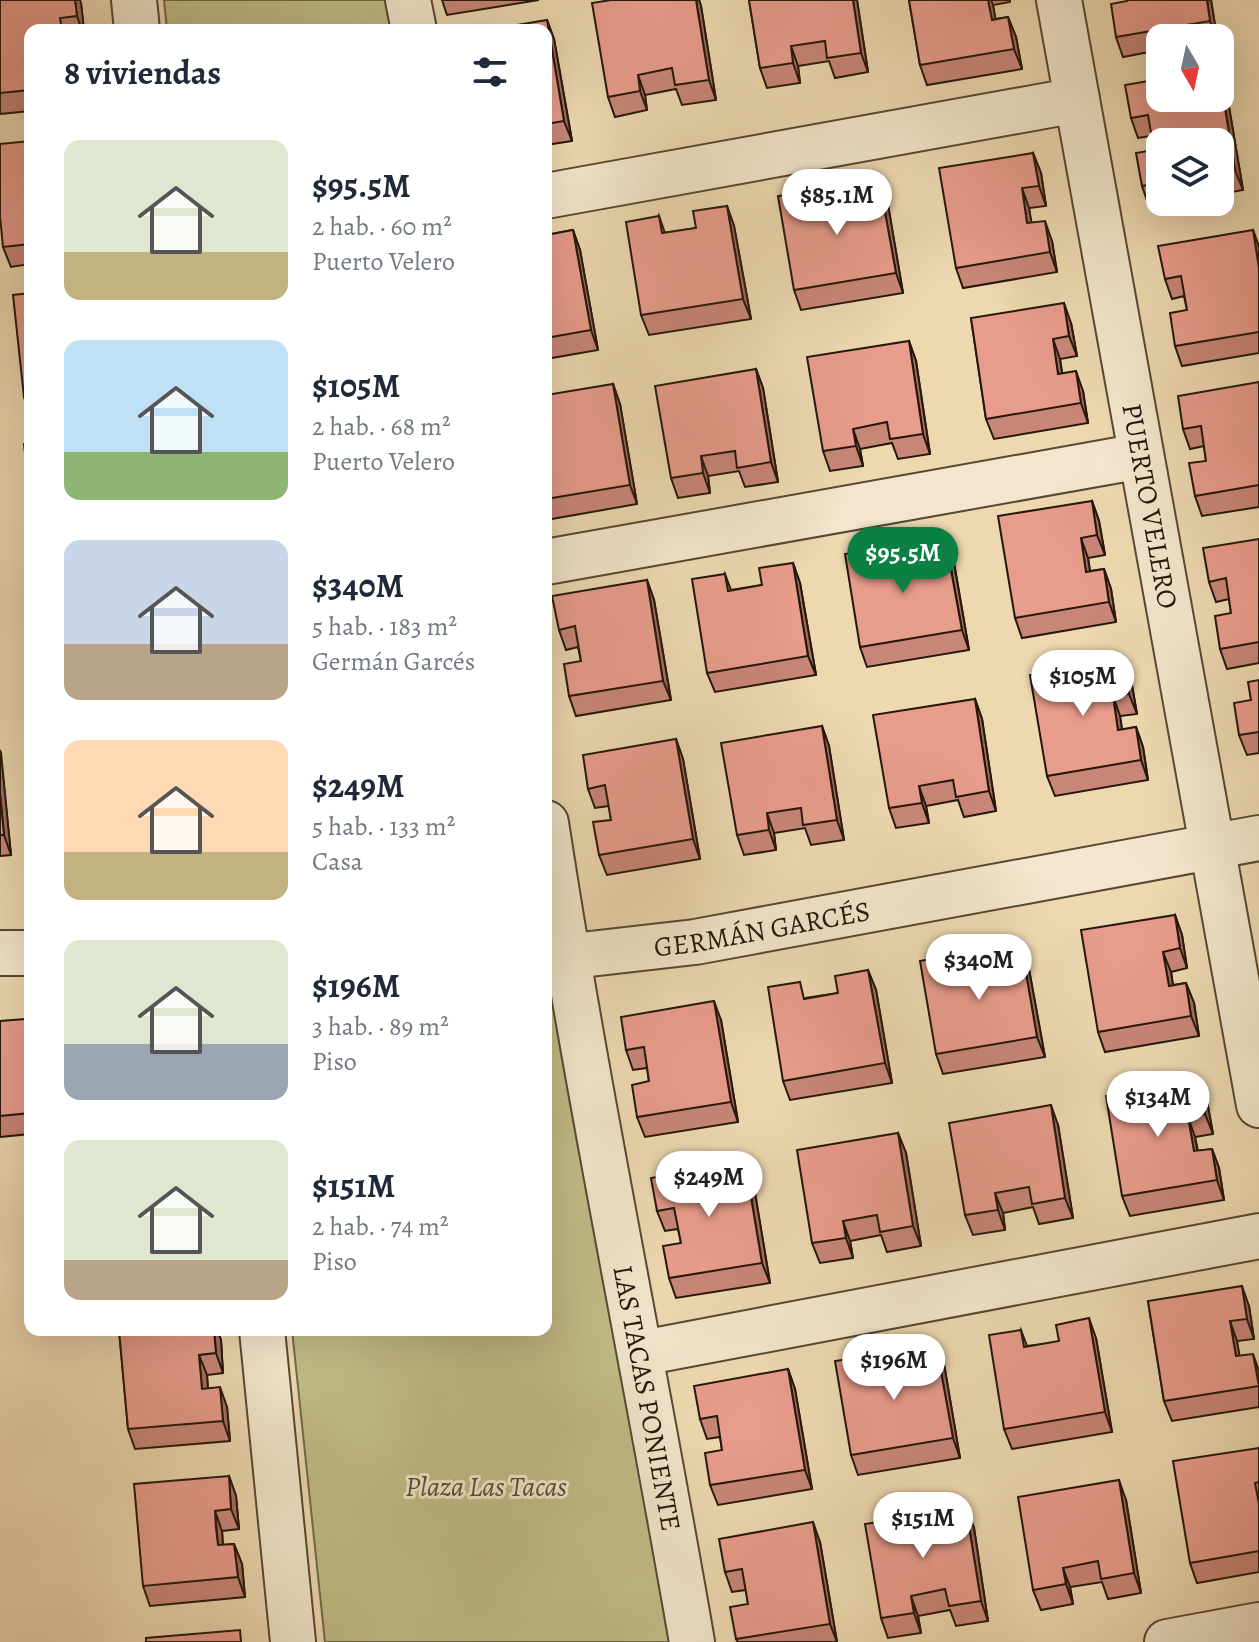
<!DOCTYPE html>
<html lang="es">
<head>
<meta charset="utf-8">
<style>
	body { margin:0; font-family:Alegreya,serif; background:#f2f2f3; color:#1f2937; height:100vh; display:flex; flex-direction:column; font-size:30px; white-space:nowrap }
	* { box-sizing:border-box; margin:0 }
	p { font-size:26px; color:#747a83 }
	.icon { flex:none; width:44px; height:44px; fill:none; stroke:currentColor; stroke-width:2; stroke-linecap:round; stroke-linejoin:round }
	.map { position:relative; flex:1; overflow:hidden }
	.sheet { position:absolute; left:24px; top:24px; width:528px; height:1312px; display:flex; flex-direction:column; background:#fff; border-radius:16px; box-shadow:0 8px 32px #0002 }
	.sheet>* { flex:none }
	.needle { width:52px; rotate:171deg }
	.controls { position:absolute; left:1146px; top:24px; display:grid; gap:16px }
	.controls a { display:grid; place-items:center; width:88px; height:88px; border-radius:16px; background:#fff; box-shadow:0 8px 32px #0002; font-size:40px }
	.price { position:absolute; translate:-50% -68px; padding:0 18px; border-radius:28px; background:#fff; color:#222; font-size:26px; line-height:52px; filter:drop-shadow(0 2px 4px #0008) }
	.price::after { content:''; position:absolute; left:50%; top:48px; width:24px; height:18px; margin-left:-12px; background:inherit; clip-path:polygon(0 0,100% 0,50% 100%) }
	.price.current { background:#0b8043; color:#fff }
	ul { padding:0; list-style:none }
	li { display:flex; align-items:center; gap:24px; height:200px; padding:0 40px }
	li span { display:grid; place-items:center; flex:none; width:224px; height:160px; border-radius:16px; color:#555 }
	li>.icon { margin-inline-start:auto }
	span .icon { width:96px; height:96px; fill:#fffc; stroke-width:1 }
	li b { font-size:34px }
	h2 { display:flex; justify-content:space-between; align-items:center; height:96px; padding:0 40px; font-size:34px }
	.map>svg:first-child { display:block }
</style>
</head>
<body>
<div class="map">
<svg width="1259" height="1642" viewBox="0 0 1259 1642">
	<rect width="100%" height="100%" fill="#edd8b0"/>
	<filter id="stains"><feTurbulence type="fractalNoise" baseFrequency=".0025" numOctaves="4"/><feColorMatrix values="0 0 0 0 .2 0 0 0 0 .09 0 0 0 0 .02 0 0 0 .5 -.17"/></filter>
	<radialGradient id="worn" r=".72"><stop offset=".6" stop-color="#630" stop-opacity="0"/><stop offset="1" stop-color="#630" stop-opacity=".3"/></radialGradient>
	<g fill="#c0bc86" stroke="#726a48" stroke-width="2">
		<path d="M164,0H388L394,30H167Z"/>
		<path d="M546,983L561,986L677,1642H325L292,1330H546Z"/>
	</g>
	<g fill="none" stroke-linecap="round" stroke-linejoin="round">
		<g stroke="#574734" stroke-width="48">
			<g id="minor">
				<path d="M134,0L137,30"/>
				<path d="M408,0L414,30"/>
				<path id="s1" d="M1059,0L1259,1105"/>
				<path d="M546,196L1077,100"/>
				<path d="M546,562L1141,456"/>
				<path id="s2" d="M546,823C588,1097 645,1369 692,1642"/>
				<path d="M0,953H30"/>
				<path id="s3" d="M546,959L695,942L1259,838"/>
				<path d="M262,1330L293,1642"/>
				<path d="M642,1353L1259,1236"/>
				<path d="M1167,1642L1259,1625"/>
			</g>
		</g>
		<use href="#minor" stroke="#f3e6cc" stroke-width="44"/>
	</g>
	<g fill="#c88678" stroke="#25170b" stroke-width="2">
		<path d="M0,0L81,3L84,30H30V111L0,114Z"/>
		<path d="M442,0H539L447,15Z"/>
		<path d="M611,0H699L701,6L716,100L682,105L676,89L645,95L647,110L615,117L608,97Z"/>
		<path d="M749,0H857L868,72L835,78L829,61L798,66L800,83L767,88L760,68Z"/>
		<path d="M909,0H1010V2L993,5L995,19L1008,17L1016,37L1022,69L927,85L920,65Z"/>
		<path d="M1211,0L1217,38H1160V50L1123,57L1116,37Z"/>
		<path d="M547,20L554,39L572,141L546,145Z"/>
		<path d="M1226,89L1243,190L1220,194V142H1160V202H1171L1149,206L1142,186L1154,150L1151,136L1138,138L1131,118Z"/>
		<path d="M30,141V264L11,267L3,247Z"/>
		<path d="M1033,153L1041,173L1046,206L1029,208L1031,223L1052,241L1057,272L963,288L956,268Z"/>
		<path d="M879,179L887,199L903,293L801,310L794,290L812,191L818,208L849,203Z"/>
		<path d="M727,206L734,226L751,319L649,335L641,315L659,216L665,233L696,228Z"/>
		<path d="M573,230L580,250L598,350L546,359V235Z"/>
		<path d="M1253,230L1259,247V353L1182,366L1175,346L1187,310L1184,296L1172,299L1165,279Z"/>
		<path d="M30,293V414L24,397Z"/>
		<path d="M971,318L1071,323L1077,356L1060,359L1062,373L1083,391L1088,423L994,439L986,419Z"/>
		<path d="M909,341L916,361L930,454L898,459L892,443L860,449L863,466L830,471L823,451Z"/>
		<path d="M756,369L763,388L778,482L745,487L739,471L708,476L710,493L678,498L671,478Z"/>
		<path d="M1259,382V507L1202,516L1195,496L1206,461L1204,446L1190,449L1183,429Z"/>
		<path d="M613,384L620,404L637,504L546,520V465H548Z"/>
		<path d="M1092,501L1099,521L1105,555L1088,558L1090,571L1104,569L1111,589L1116,622L1022,638L1015,618Z"/>
		<path d="M1259,539V663L1227,669L1220,649L1231,613L1229,599L1216,602L1209,582Z"/>
		<path d="M878,548L884,565L953,557L969,650L867,667L860,647Z"/>
		<path d="M793,563L800,583L816,675L715,692L707,673L725,574L731,590L762,585Z"/>
		<path d="M647,580L654,600L671,700L576,716L569,696L581,661L578,647L566,650L559,630Z"/>
		<path d="M1124,660L1131,680L1137,714L1120,716L1122,730L1136,727L1143,747L1148,780L1055,796L1047,776Z"/>
		<path d="M1259,680V753L1247,755L1239,735Z"/>
		<path d="M975,699L982,719L996,811L964,817L958,800L926,806L929,823L896,828L889,808Z"/>
		<path d="M822,726L829,746L844,840L811,845L805,828L774,833L776,850L744,855L737,835Z"/>
		<path d="M676,739L683,759L700,859L607,875L599,855L611,820L609,806L595,808L588,789Z"/>
		<path d="M0,750L11,855L0,856Z"/>
		<path d="M1175,915L1182,935L1187,968L1171,972L1173,985L1186,983L1194,1003L1199,1036L1105,1052L1098,1032Z"/>
		<path d="M1021,944L1028,964L1045,1057L943,1074L936,1054L953,955L959,972L990,967Z"/>
		<path d="M868,970L876,990L892,1083L790,1100L783,1081L806,998L838,993Z"/>
		<path d="M721,1020L738,1122L645,1137L637,1117L649,1081L647,1068L633,1070L626,1050Z"/>
		<path d="M0,1021L30,1031V1134L0,1137Z"/>
		<path d="M1200,1081L1207,1101L1213,1134L1195,1137L1198,1151L1212,1149L1219,1168L1224,1200L1130,1216L1122,1196Z"/>
		<path d="M1058,1125L1073,1218L1039,1224L1033,1207L1003,1213L1005,1230L973,1235L965,1215Z"/>
		<path d="M898,1133L906,1153L921,1246L887,1252L881,1235L850,1241L853,1258L820,1263L812,1243Z"/>
		<path d="M745,1161L753,1181L770,1283L676,1298L669,1278L681,1243L678,1229L665,1231L657,1211Z"/>
		<path d="M1148,1301L1249,1306L1254,1339L1237,1341L1239,1356L1259,1371V1407L1172,1421L1164,1401Z"/>
		<path d="M119,1330H217L221,1340L223,1373L207,1375L208,1389L227,1407L230,1441L135,1449L128,1429Z"/>
		<path d="M1021,1330L1027,1346L1096,1338L1112,1432L1012,1449L1004,1429Z"/>
		<path d="M936,1344L944,1364L960,1458L858,1475L851,1455L869,1356L875,1373L906,1368Z"/>
		<path d="M788,1369L795,1389L812,1489L718,1505L710,1485L722,1450L720,1437L707,1439L700,1419Z"/>
		<path d="M1259,1448V1572L1197,1583L1190,1563Z"/>
		<path d="M229,1476L236,1496L239,1529L222,1531L223,1545L234,1544L242,1564L245,1597L150,1606L143,1586Z"/>
		<path d="M1126,1500L1141,1593L1108,1599L1102,1582L1070,1587L1073,1604L1041,1610L1033,1590Z"/>
		<path d="M966,1508L974,1528L988,1621L956,1626L950,1610L918,1616L921,1633L888,1638L881,1618Z"/>
		<path d="M820,1542L837,1642H738L736,1639L748,1604L746,1590L732,1592L725,1572Z"/>
	</g>
	<g fill="#a26d62" stroke="#25170b" stroke-width="2">
		<path d="M75,0H80L81,3L84,30H82L77,16Z"/>
		<path d="M696,0H699L701,6L716,100L709,80Z"/>
		<path d="M853,0H857L868,72L861,53Z"/>
		<path d="M988,0H991L993,5L999,39L992,20Z"/>
		<path d="M1207,0H1211L1217,38L1210,21Z"/>
		<path d="M1008,17L1016,37L1022,69L1014,49Z"/>
		<path d="M547,20L554,39L572,141L564,121Z"/>
		<path d="M791,46L798,66L800,83L793,63Z"/>
		<path d="M1220,73L1226,89L1243,190L1235,170Z"/>
		<path d="M638,75L645,95L647,110L640,91Z"/>
		<path d="M1033,153L1041,173L1046,206L1039,186Z"/>
		<path d="M879,179L887,199L903,293L896,273Z"/>
		<path d="M1022,188L1029,208L1035,243L1027,223Z"/>
		<path d="M727,206L734,226L751,319L743,299Z"/>
		<path d="M1045,221L1052,241L1057,272L1050,252Z"/>
		<path d="M573,230L580,250L598,350L591,330Z"/>
		<path d="M1253,230L1259,247V268Z"/>
		<path d="M1064,303L1071,323L1077,356L1069,336Z"/>
		<path d="M1053,339L1060,359L1065,394L1058,374Z"/>
		<path d="M909,341L916,361L930,454L923,434Z"/>
		<path d="M756,369L763,388L778,482L771,462Z"/>
		<path d="M1076,371L1083,391L1088,423L1081,403Z"/>
		<path d="M613,384L620,404L637,504L630,485Z"/>
		<path d="M853,429L860,449L863,466L856,446Z"/>
		<path d="M701,456L708,476L710,493L703,473Z"/>
		<path d="M1092,501L1099,521L1105,555L1097,535Z"/>
		<path d="M945,537L953,557L969,650L962,630Z"/>
		<path d="M1081,538L1088,558L1093,592L1086,572Z"/>
		<path d="M793,563L800,583L816,675L808,656Z"/>
		<path d="M1104,569L1111,589L1116,622L1109,602Z"/>
		<path d="M647,580L654,600L671,700L663,681Z"/>
		<path d="M1124,660L1131,680L1137,714L1129,694Z"/>
		<path d="M1113,696L1120,716L1125,750L1118,730Z"/>
		<path d="M975,699L982,719L996,811L989,791Z"/>
		<path d="M822,726L829,746L844,840L837,820Z"/>
		<path d="M1136,727L1143,747L1148,780L1141,760Z"/>
		<path d="M676,739L683,759L700,859L693,839Z"/>
		<path d="M0,750L1,753L11,855L4,835L0,794Z"/>
		<path d="M919,786L926,806L929,823L922,803Z"/>
		<path d="M767,813L774,833L776,850L769,830Z"/>
		<path d="M1175,915L1182,935L1187,968L1180,948Z"/>
		<path d="M1021,944L1028,964L1045,1057L1037,1037Z"/>
		<path d="M1163,952L1171,972L1176,1006L1169,986Z"/>
		<path d="M868,970L876,990L892,1083L885,1063Z"/>
		<path d="M1186,983L1194,1003L1199,1036L1191,1016Z"/>
		<path d="M714,1001L721,1020L738,1122L731,1102Z"/>
		<path d="M25,1019L30,1031V1059Z"/>
		<path d="M1200,1081L1207,1101L1213,1134L1205,1114Z"/>
		<path d="M1051,1105L1058,1125L1073,1218L1065,1198Z"/>
		<path d="M1188,1117L1195,1137L1201,1171L1194,1151Z"/>
		<path d="M898,1133L906,1153L921,1246L913,1226Z"/>
		<path d="M1212,1149L1219,1168L1224,1200L1217,1180Z"/>
		<path d="M745,1161L753,1181L770,1283L762,1263Z"/>
		<path d="M995,1193L1003,1213L1005,1230L998,1210Z"/>
		<path d="M843,1221L850,1241L853,1258L846,1238Z"/>
		<path d="M1242,1286L1249,1306L1254,1339L1247,1319Z"/>
		<path d="M1089,1318L1096,1338L1112,1432L1105,1412Z"/>
		<path d="M1230,1321L1237,1341L1243,1376L1236,1356Z"/>
		<path d="M214,1330H217L221,1340L223,1373L216,1353Z"/>
		<path d="M936,1344L944,1364L960,1458L953,1438Z"/>
		<path d="M1253,1354L1259,1371V1387V1386Z"/>
		<path d="M199,1355L207,1375L209,1409L202,1389Z"/>
		<path d="M788,1369L795,1389L812,1489L805,1470Z"/>
		<path d="M220,1387L227,1407L230,1441L223,1421Z"/>
		<path d="M229,1476L236,1496L239,1529L231,1509Z"/>
		<path d="M1119,1480L1126,1500L1141,1593L1134,1573Z"/>
		<path d="M966,1508L974,1528L988,1621L981,1601Z"/>
		<path d="M215,1511L222,1531L223,1548L218,1545Z"/>
		<path d="M813,1522L820,1542L837,1642L830,1624Z"/>
		<path d="M234,1544L242,1564L245,1597L238,1577Z"/>
		<path d="M1063,1568L1070,1587L1073,1604L1066,1584Z"/>
		<path d="M911,1596L918,1616L921,1633L914,1613Z"/>
	</g>
	<g fill="#e89c8c" stroke="#25170b" stroke-width="2">
		<path d="M0,0H75L77,16L60,18L62,30H30V90L0,93Z"/>
		<path d="M611,0H696L709,80L675,85L672,68L638,75L640,91L608,97L592,3Z"/>
		<path d="M749,0H853L861,53L827,58L825,41L791,46L793,63L760,68Z"/>
		<path d="M909,0H988L992,20L1008,17L1014,49L920,65Z"/>
		<path d="M1127,0H1207L1210,21L1116,37L1111,4L1127,1Z"/>
		<path d="M547,20L564,121L546,124V30H488Z"/>
		<path d="M1220,77L1235,170L1220,173V142H1160V183L1142,186L1136,153L1154,150L1148,115L1131,118L1125,85L1160,79V98H1220Z"/>
		<path d="M30,141V244L3,247L0,216V144Z"/>
		<path d="M1033,153L1039,186L1022,188L1027,223L1045,221L1050,252L956,268L939,168Z"/>
		<path d="M879,179L896,273L794,290L778,196L812,191L814,208L849,203L846,186Z"/>
		<path d="M727,206L743,299L641,315L626,222L659,216L662,233L696,228L693,211Z"/>
		<path d="M573,230L591,330L546,338V235Z"/>
		<path d="M1253,230L1259,268V332L1175,346L1170,313L1187,310L1181,276L1165,279L1158,246Z"/>
		<path d="M30,293V396L24,397L13,295Z"/>
		<path d="M1064,303L1069,336L1053,339L1058,374L1076,371L1081,403L986,419L971,318Z"/>
		<path d="M909,341L923,434L890,439L887,422L853,429L856,446L823,451L807,357Z"/>
		<path d="M756,369L771,462L737,468L735,451L701,456L703,473L671,478L655,386Z"/>
		<path d="M1259,382V485L1195,496L1189,463L1206,461L1201,426L1183,429L1178,396Z"/>
		<path d="M613,384L630,485L546,499V465H548L546,453V395Z"/>
		<path d="M30,443V497L24,444Z"/>
		<path d="M1092,501L1097,535L1081,538L1086,572L1104,569L1109,602L1015,618L998,516Z"/>
		<path d="M945,537L962,630L860,647L845,554L878,548L880,565L915,560L912,543Z"/>
		<path d="M1259,539V642L1220,649L1215,616L1231,613L1226,578L1209,582L1203,548Z"/>
		<path d="M793,563L808,656L707,673L692,579L725,574L728,591L762,585L759,568Z"/>
		<path d="M647,580L663,681L569,696L564,664L581,661L575,626L559,630L552,596Z"/>
		<path d="M1124,660L1129,694L1113,696L1118,730L1136,727L1141,760L1047,776L1030,675Z"/>
		<path d="M1259,680V732L1239,735L1234,703L1251,700L1248,682Z"/>
		<path d="M975,699L989,791L956,797L953,780L919,786L922,803L889,808L873,715Z"/>
		<path d="M822,726L837,820L803,825L801,808L767,813L769,830L737,835L721,743Z"/>
		<path d="M676,739L693,839L599,855L593,822L611,820L605,785L588,789L583,755Z"/>
		<path d="M0,794L4,835H0Z"/>
		<path d="M1175,915L1180,948L1163,952L1169,986L1186,983L1191,1016L1098,1032L1081,930Z"/>
		<path d="M1021,944L1037,1037L936,1054L920,961L953,955L956,972L990,967L988,950Z"/>
		<path d="M868,970L885,1063L783,1081L768,987L800,982L804,999L838,993L835,976Z"/>
		<path d="M714,1001L731,1102L637,1117L632,1085L649,1081L644,1047L626,1050L621,1017Z"/>
		<path d="M25,1019L30,1059V1113L0,1116V1021Z"/>
		<path d="M1200,1081L1205,1114L1188,1117L1194,1151L1212,1149L1217,1180L1122,1196L1106,1096Z"/>
		<path d="M1051,1105L1065,1198L1032,1204L1029,1187L995,1193L998,1210L965,1215L949,1123Z"/>
		<path d="M898,1133L913,1226L880,1232L877,1215L843,1221L846,1238L812,1243L797,1150Z"/>
		<path d="M745,1161L762,1263L669,1278L663,1246L681,1243L674,1208L657,1211L651,1178Z"/>
		<path d="M1242,1286L1247,1319L1230,1321L1236,1356L1253,1354L1259,1386L1164,1401L1148,1301Z"/>
		<path d="M1089,1318L1105,1412L1004,1429L989,1335L1021,1330L1024,1347L1059,1341L1056,1325Z"/>
		<path d="M119,1330H214L216,1353L199,1355L202,1389L220,1387L223,1421L128,1429Z"/>
		<path d="M936,1344L953,1438L851,1455L835,1361L869,1356L871,1373L906,1368L903,1351Z"/>
		<path d="M788,1369L805,1470L710,1485L705,1453L722,1450L717,1416L700,1419L694,1386Z"/>
		<path d="M1259,1448V1482L1255,1483L1259,1504V1551L1190,1563L1173,1461Z"/>
		<path d="M229,1476L231,1509L215,1511L216,1528L218,1545L234,1544L238,1577L143,1586L134,1484Z"/>
		<path d="M1119,1480L1134,1573L1101,1579L1098,1561L1063,1568L1066,1584L1033,1590L1018,1497Z"/>
		<path d="M966,1508L981,1601L949,1606L945,1589L911,1596L914,1613L881,1618L865,1524Z"/>
		<path d="M813,1522L830,1624L736,1639L730,1607L748,1604L742,1569L725,1572L719,1539Z"/>
		<path d="M240,1630L241,1642H146V1638Z"/>
	</g>
	<g text-anchor="middle" stroke-width="6" stroke-linejoin="round" paint-order="stroke">
		<g font-size="28" fill="#25170b" stroke="#f3e6cc">
			<text dy="10" stroke="none"><textPath href="#s1" startOffset="514">PUERTO VELERO</textPath></text>
			<text dy="10" stroke="none"><textPath href="#s3" startOffset="218">GERMÁN GARCÉS</textPath></text>
			<text dy="10" stroke="none"><textPath href="#s2" startOffset="584">LAS TACAS PONIENTE</textPath></text>
		</g>
		<g font-size="28" font-style="italic" fill="#544930" stroke="#f3e6cc">
			<text x="486" y="1496">Plaza Las Tacas</text>
		</g>
	</g>
	<rect width="100%" height="100%" filter="url(#stains)"/>
	<rect width="100%" height="100%" fill="url(#worn)"/>
</svg>
<div class="controls">
<a><svg class="needle" viewBox="-14 -14 28 28"><path d="M0-13l5 13h-10z" fill="#e53935"/><path d="M0 13l5-13h-10z" fill="#747a83"/></svg></a>
<a><svg class="icon" aria-label="layers" viewBox="0 0 24 24"><path d="M12 4l9 5-9 5-9-5zM3 14l9 5 9-5"/></svg></a>
</div>
<b class="price" style="left:837px;top:237px">$85.1M</b>
<b class="price current" style="left:903px;top:595px">$95.5M</b>
<b class="price" style="left:1083px;top:718px">$105M</b>
<b class="price" style="left:979px;top:1002px">$340M</b>
<b class="price" style="left:1158px;top:1139px">$134M</b>
<b class="price" style="left:709px;top:1219px">$249M</b>
<b class="price" style="left:894px;top:1402px">$196M</b>
<b class="price" style="left:923px;top:1560px">$151M</b>
<section class="sheet">
<h2>8 viviendas<svg class="icon" aria-label="filters" viewBox="0 0 24 24"><path d="M4 7h16M4 17h16"/><circle cx="9" cy="7" r="2"/><circle cx="15" cy="17" r="2"/></svg></h2>
<ul>
<li><span style="background:linear-gradient(#dfe7d0 70%,#c2b280 0)"><svg class="icon" aria-label="home" viewBox="0 0 24 24"><path d="M3 11l9-7 9 7M6 9v11h12V9"/></svg></span><div><b>$95.5M</b><p>2 hab. · 60 m²</p><p>Puerto Velero</p></div></li>
<li><span style="background:linear-gradient(#bfe0f5 70%,#8fb573 0)"><svg class="icon" aria-label="home" viewBox="0 0 24 24"><path d="M3 11l9-7 9 7M6 9v11h12V9"/></svg></span><div><b>$105M</b><p>2 hab. · 68 m²</p><p>Puerto Velero</p></div></li>
<li><span style="background:linear-gradient(#c9d6e8 65%,#b9a48a 0)"><svg class="icon" aria-label="home" viewBox="0 0 24 24"><path d="M3 11l9-7 9 7M6 9v11h12V9"/></svg></span><div><b>$340M</b><p>5 hab. · 183 m²</p><p>Germán Garcés</p></div></li>
<li><span style="background:linear-gradient(#ffd9b3 70%,#c2b280 0)"><svg class="icon" aria-label="home" viewBox="0 0 24 24"><path d="M3 11l9-7 9 7M6 9v11h12V9"/></svg></span><div><b>$249M</b><p>5 hab. · 133 m²</p><p>Casa</p></div></li>
<li><span style="background:linear-gradient(#dfe7d0 65%,#9aa5b1 0)"><svg class="icon" aria-label="home" viewBox="0 0 24 24"><path d="M3 11l9-7 9 7M6 9v11h12V9"/></svg></span><div><b>$196M</b><p>3 hab. · 89 m²</p><p>Piso</p></div></li>
<li><span style="background:linear-gradient(#dfe7d0 75%,#b9a48a 0)"><svg class="icon" aria-label="home" viewBox="0 0 24 24"><path d="M3 11l9-7 9 7M6 9v11h12V9"/></svg></span><div><b>$151M</b><p>2 hab. · 74 m²</p><p>Piso</p></div></li>
</ul>
</section>
</div>
</body>
</html>
